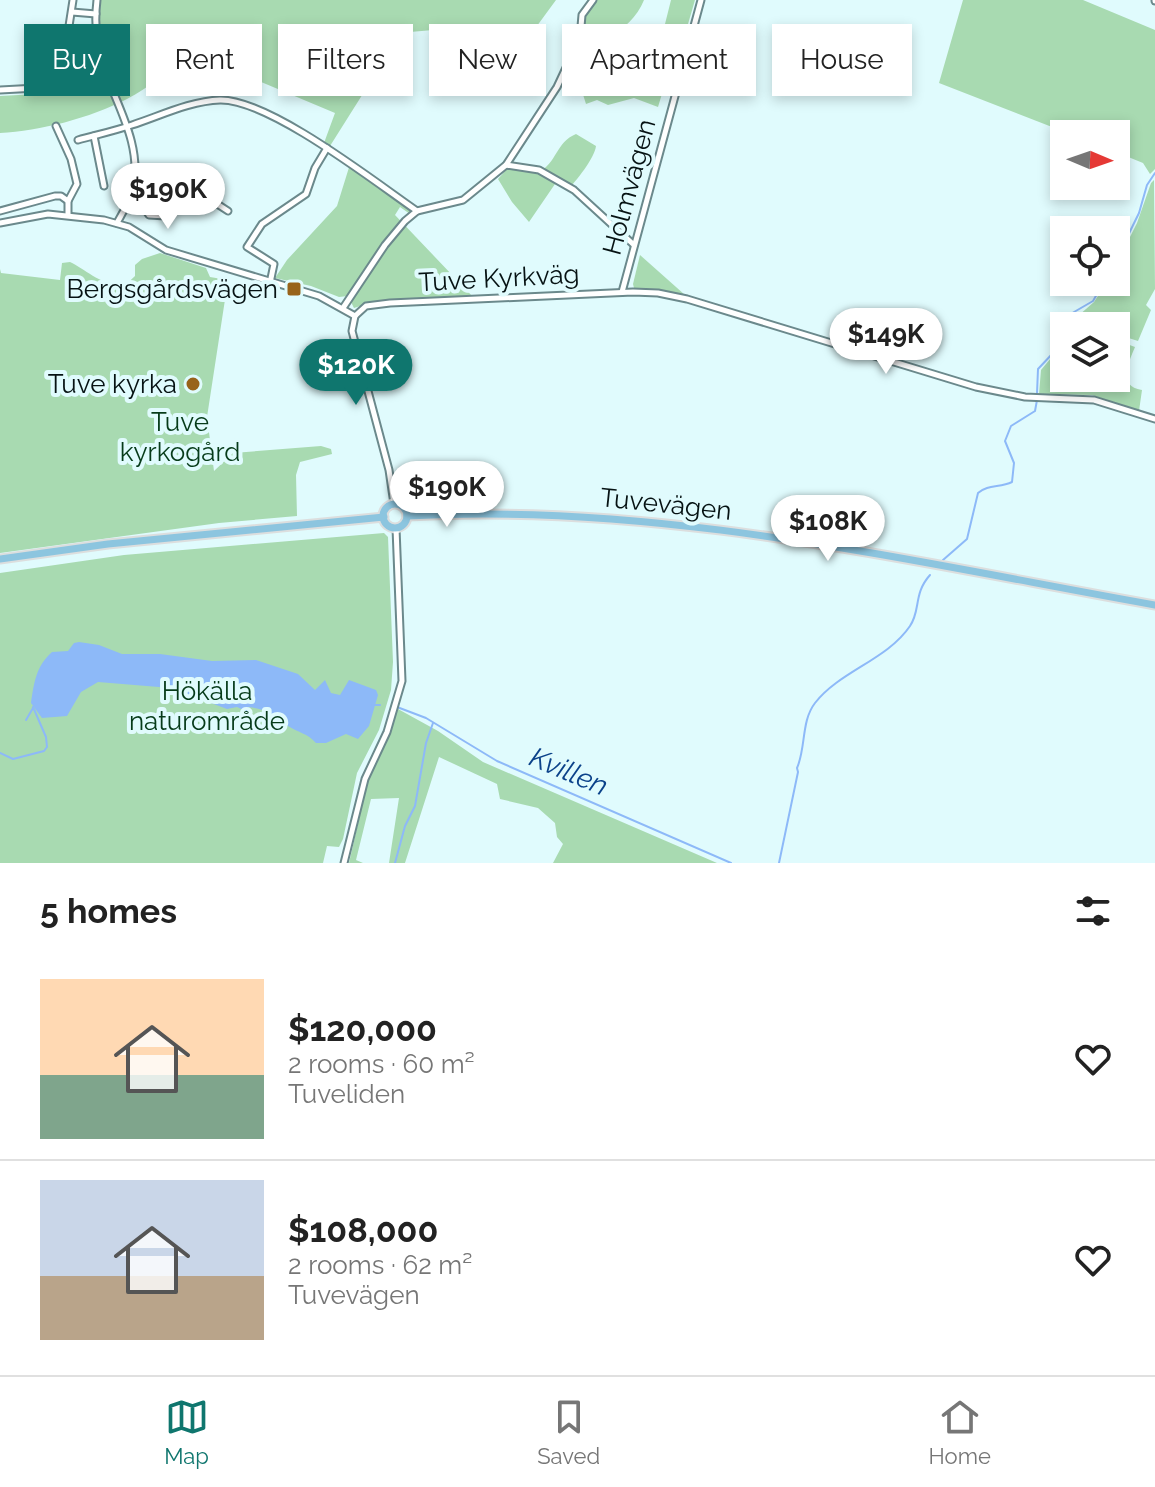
<!DOCTYPE html>
<html lang="en">
<head>
<meta charset="utf-8">
<style>
	body { margin:0; font-family:Raleway,sans-serif; background:#f2f2f2; color:#222; height:100vh; display:flex; flex-direction:column; font-size:30px; white-space:nowrap }
	* { box-sizing:border-box; margin:0 }
	p { font-size:26px; color:#767676 }
	.icon { flex:none; width:44px; height:44px; fill:none; stroke:currentColor; stroke-width:2; stroke-linecap:round; stroke-linejoin:round }
	.map { position:relative; height:863px; overflow:hidden }
	.drawer { display:flex; flex-direction:column; background:#fff; flex:1 }
	.drawer>* { flex:none }
	.top-card { position:absolute; left:24px; top:24px; width:1108px; height:72px; display:flex; gap:16px }
	.needle { width:52px; rotate:92deg }
	.tools { position:absolute; left:1050px; top:120px; display:grid; gap:16px }
	.tools a { display:grid; place-items:center; width:80px; height:80px; border-radius:0px; background:#fff; box-shadow:0 4px 12px #0003; font-size:40px }
	.price { position:absolute; translate:-50% -68px; padding:0 18px; border-radius:28px; background:#fff; color:#222; font-size:26px; line-height:52px; filter:drop-shadow(0 2px 4px #0008) }
	.price::after { content:''; position:absolute; left:50%; top:48px; width:24px; height:18px; margin-left:-12px; background:inherit; clip-path:polygon(0 0,100% 0,50% 100%) }
	.price.selected { background:#0f766e; color:#fff }
	ul { padding:0; list-style:none }
	li { display:flex; align-items:center; gap:24px; height:200px; padding:0 40px }
	li+li { border-top:2px solid #e0e0e0 }
	li span { display:grid; place-items:center; flex:none; width:224px; height:160px; border-radius:0px; color:#555 }
	li>.icon { margin-inline-start:auto }
	span .icon { width:96px; height:96px; fill:#fffc; stroke-width:1 }
	li b { font-size:34px }
	h2 { display:flex; justify-content:space-between; align-items:center; height:96px; padding:0 40px; font-size:34px }
	.chip { padding:0 28px; border-radius:0px; background:#fff; box-shadow:0 4px 12px #0003; font-size:28px; line-height:72px }
	.chip.selected { background:#0f766e; color:#fff }
	.tab-bar { display:flex; justify-content:space-around; align-items:center; height:112px; border-top:2px solid #e0e0e0; background:#fff; font-size:22px; color:#767676 }
	.tab-bar a { display:grid; justify-items:center; gap:4px }
	.tab-bar .selected { color:#0f766e }
	.map>svg:first-child { display:block }
</style>
</head>
<body>
<div class="map">
<svg width="1155" height="863" viewBox="0 0 1155 863">
	<rect width="100%" height="100%" fill="#e0fbfd"/>
	<g fill="#a8dab1">
		<path d="M101,0H556L534,30L518,35L486,38L456,28L410,32L388,54L330,146L324,143L335,113L230,69L218,91L189,56C169,70 149,88 127,99C90,118 40,131 0,133V96L37,94L109,75C102,50 97,26 101,0Z"/>
		<path d="M596,0H644C637,17 624,30 606,37L595,32L593,37L595,48L599,49L604,66L617,67L630,45L658,55L666,53L672,35L676,34L670,67L658,107L634,98L608,105L597,100L586,104L579,82L567,71L581,41L584,18Z"/>
		<path d="M671,0H695L686,31L665,24Z"/>
		<path d="M963,0H1083L1155,30V169L1150,174L1143,163L1116,152V134H1070L939,83Z"/>
		<path d="M576,134L596,146C595,157 576,182 567,190L555,184L529,222L512,202L498,179L507,169L524,168L538,173C557,163 556,142 576,134Z"/>
		<path d="M351,161L416,207L410,214L400,207L395,215L473,297L376,301L354,308L348,296L339,297L311,286L275,278L287,260L337,206Z"/>
		<path d="M1154,180L1155,289L1146,305L1151,310L1138,341L1116,334V326H1097L1078,316L1094,302L1107,282H1116V265L1137,223L1151,183Z"/>
		<path d="M160,253L206,268L210,277L228,280L207,417L214,471L233,453L321,446L331,449L332,454L300,462L296,475L297,516L219,523L0,553V269L1,273L60,280L62,263L70,262C89,271 115,298 135,276V265L142,259Z"/>
		<path d="M640,255L685,295L634,288L633,284Z"/>
		<path d="M1068,322L1079,326H1064V378H1116V340L1135,347C1128,364 1117,386 1142,390L1139,411L1092,395L1039,394L1041,370L1056,352C1056,339 1057,329 1068,322Z"/>
		<path d="M384,533L388,537L393,662L391,690L379,730L357,773L343,839L339,847L327,846L323,863H0V573L124,555Z"/>
		<path d="M398,709L438,731L483,762L717,863H553L563,844L557,837L555,823L538,808L500,799L497,784L439,757L405,863H389L399,798L371,799L356,860L363,863H349L368,780Z"/>
	</g>
	<path fill="#8db9f8" d="M79,642L99,645L122,654H160L212,661L256,660L298,674L315,690L325,680L331,693L340,695L349,680L376,690L378,695L369,726L358,739L346,734L326,743H316C307,733 299,733 288,726C270,715 272,710 248,707V712L237,707L227,709L171,688L98,682L81,692L67,716L42,718L31,703C34,683 36,666 52,652L68,651L74,643Z"/>
	<g fill="none" stroke-linecap="round" stroke-linejoin="round">
		<g stroke="#8db9f8" stroke-width="2">
			<path d="M1116,260L1139,213L1147,185L1155,173"/>
			<path d="M1037,393L1038,369L1054,352L1056,330L1062,319L1093,301L1104,282"/>
			<path d="M943,560L967,539L978,493C988,484 1000,488 1012,482L1014,463L1005,441L1011,426L1035,411L1037,400"/>
			<path d="M372,705H380"/>
			<path d="M397,707L426,718L497,761L731,863"/>
			<path d="M26,720L33,708"/>
			<path d="M0,753L13,759L44,751L47,747L46,737L33,707"/>
			<path d="M395,863L405,826L415,806L426,743L433,723"/>
			<path d="M779,863L798,772L797,768C806,748 801,721 815,703C840,671 887,660 910,626C921,610 913,594 930,575"/>
		</g>
		<g stroke="#6b898c" stroke-width="9">
			<g id="minor">
				<path d="M97,0C94,25 97,51 106,74C120,111 142,148 133,189C130,201 123,212 117,223"/>
				<path d="M1155,0V1"/>
				<path d="M72,12L96,14"/>
				<path d="M40,29L47,39L62,36L69,26L73,0"/>
				<path d="M0,90L37,88L105,72"/>
				<path d="M56,126L71,159L77,184L68,201V215"/>
				<path d="M94,136L104,186"/>
				<path d="M78,140C96,135 114,131 132,125C160,116 190,101 220,100C269,99 375,182 417,211"/>
				<path d="M506,165L539,170L574,190L634,245"/>
				<path d="M135,177L147,178L151,183L142,205L149,215L166,216L188,185L228,211"/>
				<path d="M0,211L55,196H61L68,201"/>
				<path d="M0,223L48,214L104,220L129,227L166,250L319,296L355,316"/>
				<path d="M270,283L274,264L247,247L262,224L306,194L315,168L327,148"/>
				<path d="M622,292L701,0"/>
				<path d="M343,308L385,245L405,221L417,211L463,200L506,165L557,87L580,38L582,15L593,0"/>
				<path d="M355,316L366,306L390,303L633,292L658,293L687,299L976,387L1025,397L1094,400L1155,419"/>
				<path d="M355,316L352,331L389,470L394,504"/>
				<path d="M344,863L365,779L387,732L402,681L396,528"/>
			</g>
		</g>
		<g stroke="#dcdede" stroke-width="11">
			<g id="major">
				<circle cx="395" cy="516" r="12"/>
				<path d="M407,516C660,502 908,561 1155,605"/>
				<path d="M0,559L108,544L384,517"/>
			</g>
		</g>
		<use href="#minor" stroke="#fff" stroke-width="5"/>
		<use href="#major" stroke="#8cc5df" stroke-width="7"/>
	</g>
	<g fill="#98631a" stroke="#e0fbfd" stroke-width="3">
		<rect x="286" y="281" width="16" height="16" rx="4"/>
		<circle cx="193" cy="384" r="8"/>
	</g>
	<g text-anchor="middle" stroke-width="8" stroke-linejoin="round" paint-order="stroke">
		<g font-size="26" fill="#061213" stroke="#e0fbfd">
			<text transform="translate(629 187) rotate(-75)" y="9">Holmvägen</text>
			<text transform="translate(499 278) rotate(-3)" y="9">Tuve Kyrkväg</text>
			<text transform="translate(666 504) rotate(6)" y="9">Tuvevägen</text>
		</g>
		<g font-size="26" fill="#061213" stroke="#e0fbfd" text-anchor="end">
			<text x="278" y="298">Bergsgårdsvägen</text>
			<text x="177" y="393">Tuve kyrka</text>
		</g>
		<g font-size="26" fill="#063b19" stroke="#e0fbfd">
			<text x="180" y="431">Tuve<tspan x="180" dy="30">kyrkogård</tspan></text>
			<text x="207" y="700">Hökälla<tspan x="207" dy="30">naturområde</tspan></text>
		</g>
		<g font-size="28" font-style="italic" fill="#0b428a" stroke="#e0fbfd">
			<text transform="translate(569 771) rotate(23)" y="10">Kvillen</text>
		</g>
	</g>
</svg>
<div class="tools">
<a><svg class="needle" viewBox="-14 -14 28 28"><path d="M0-13l5 13h-10z" fill="#e53935"/><path d="M0 13l5-13h-10z" fill="#767676"/></svg></a>
<a><svg class="icon" aria-label="locate" viewBox="0 0 24 24"><circle cx="12" cy="12" r="6"/><path d="M12 2v4M12 18v4M2 12h4M18 12h4"/></svg></a>
<a><svg class="icon" aria-label="layers" viewBox="0 0 24 24"><path d="M12 4l9 5-9 5-9-5zM3 14l9 5 9-5"/></svg></a>
</div>
<b class="price" style="left:168px;top:231px">$190K</b>
<b class="price" style="left:886px;top:376px">$149K</b>
<b class="price selected" style="left:356px;top:407px">$120K</b>
<b class="price" style="left:447px;top:529px">$190K</b>
<b class="price" style="left:828px;top:563px">$108K</b>
<div class="top-card">
<a class="chip selected">Buy</a>
<a class="chip">Rent</a>
<a class="chip">Filters</a>
<a class="chip">New</a>
<a class="chip">Apartment</a>
<a class="chip">House</a>
</div>
</div>
<section class="drawer">
<h2>5 homes<svg class="icon" aria-label="filters" viewBox="0 0 24 24"><path d="M4 7h16M4 17h16"/><circle cx="9" cy="7" r="2"/><circle cx="15" cy="17" r="2"/></svg></h2>
<ul>
<li><span style="background:linear-gradient(#ffd9b3 60%,#7fa58c 0)"><svg class="icon" aria-label="home" viewBox="0 0 24 24"><path d="M3 11l9-7 9 7M6 9v11h12V9"/></svg></span><div><b>$120,000</b><p>2 rooms · 60 m²</p><p>Tuveliden</p></div><svg class="icon" aria-label="heart" viewBox="0 0 24 24"><path d="M12 20l-8-8c-3-5 5-10 8-4 3-6 11-1 8 4z"/></svg></li>
<li><span style="background:linear-gradient(#c9d6e8 60%,#b9a48a 0)"><svg class="icon" aria-label="home" viewBox="0 0 24 24"><path d="M3 11l9-7 9 7M6 9v11h12V9"/></svg></span><div><b>$108,000</b><p>2 rooms · 62 m²</p><p>Tuvevägen</p></div><svg class="icon" aria-label="heart" viewBox="0 0 24 24"><path d="M12 20l-8-8c-3-5 5-10 8-4 3-6 11-1 8 4z"/></svg></li>
</ul>
</section>
<nav class="tab-bar">
<a class="selected"><svg class="icon" aria-label="map" viewBox="0 0 24 24"><path d="M3 6l6-2 6 2 6-2v14l-6 2-6-2-6 2zM9 4v14M15 6v14"/></svg>Map</a>
<a><svg class="icon" aria-label="saved" viewBox="0 0 24 24"><path d="M7 4h10v16l-5-4-5 4z"/></svg>Saved</a>
<a><svg class="icon" aria-label="home" viewBox="0 0 24 24"><path d="M3 11l9-7 9 7M6 9v11h12V9"/></svg>Home</a>
</nav>
</body>
</html>
